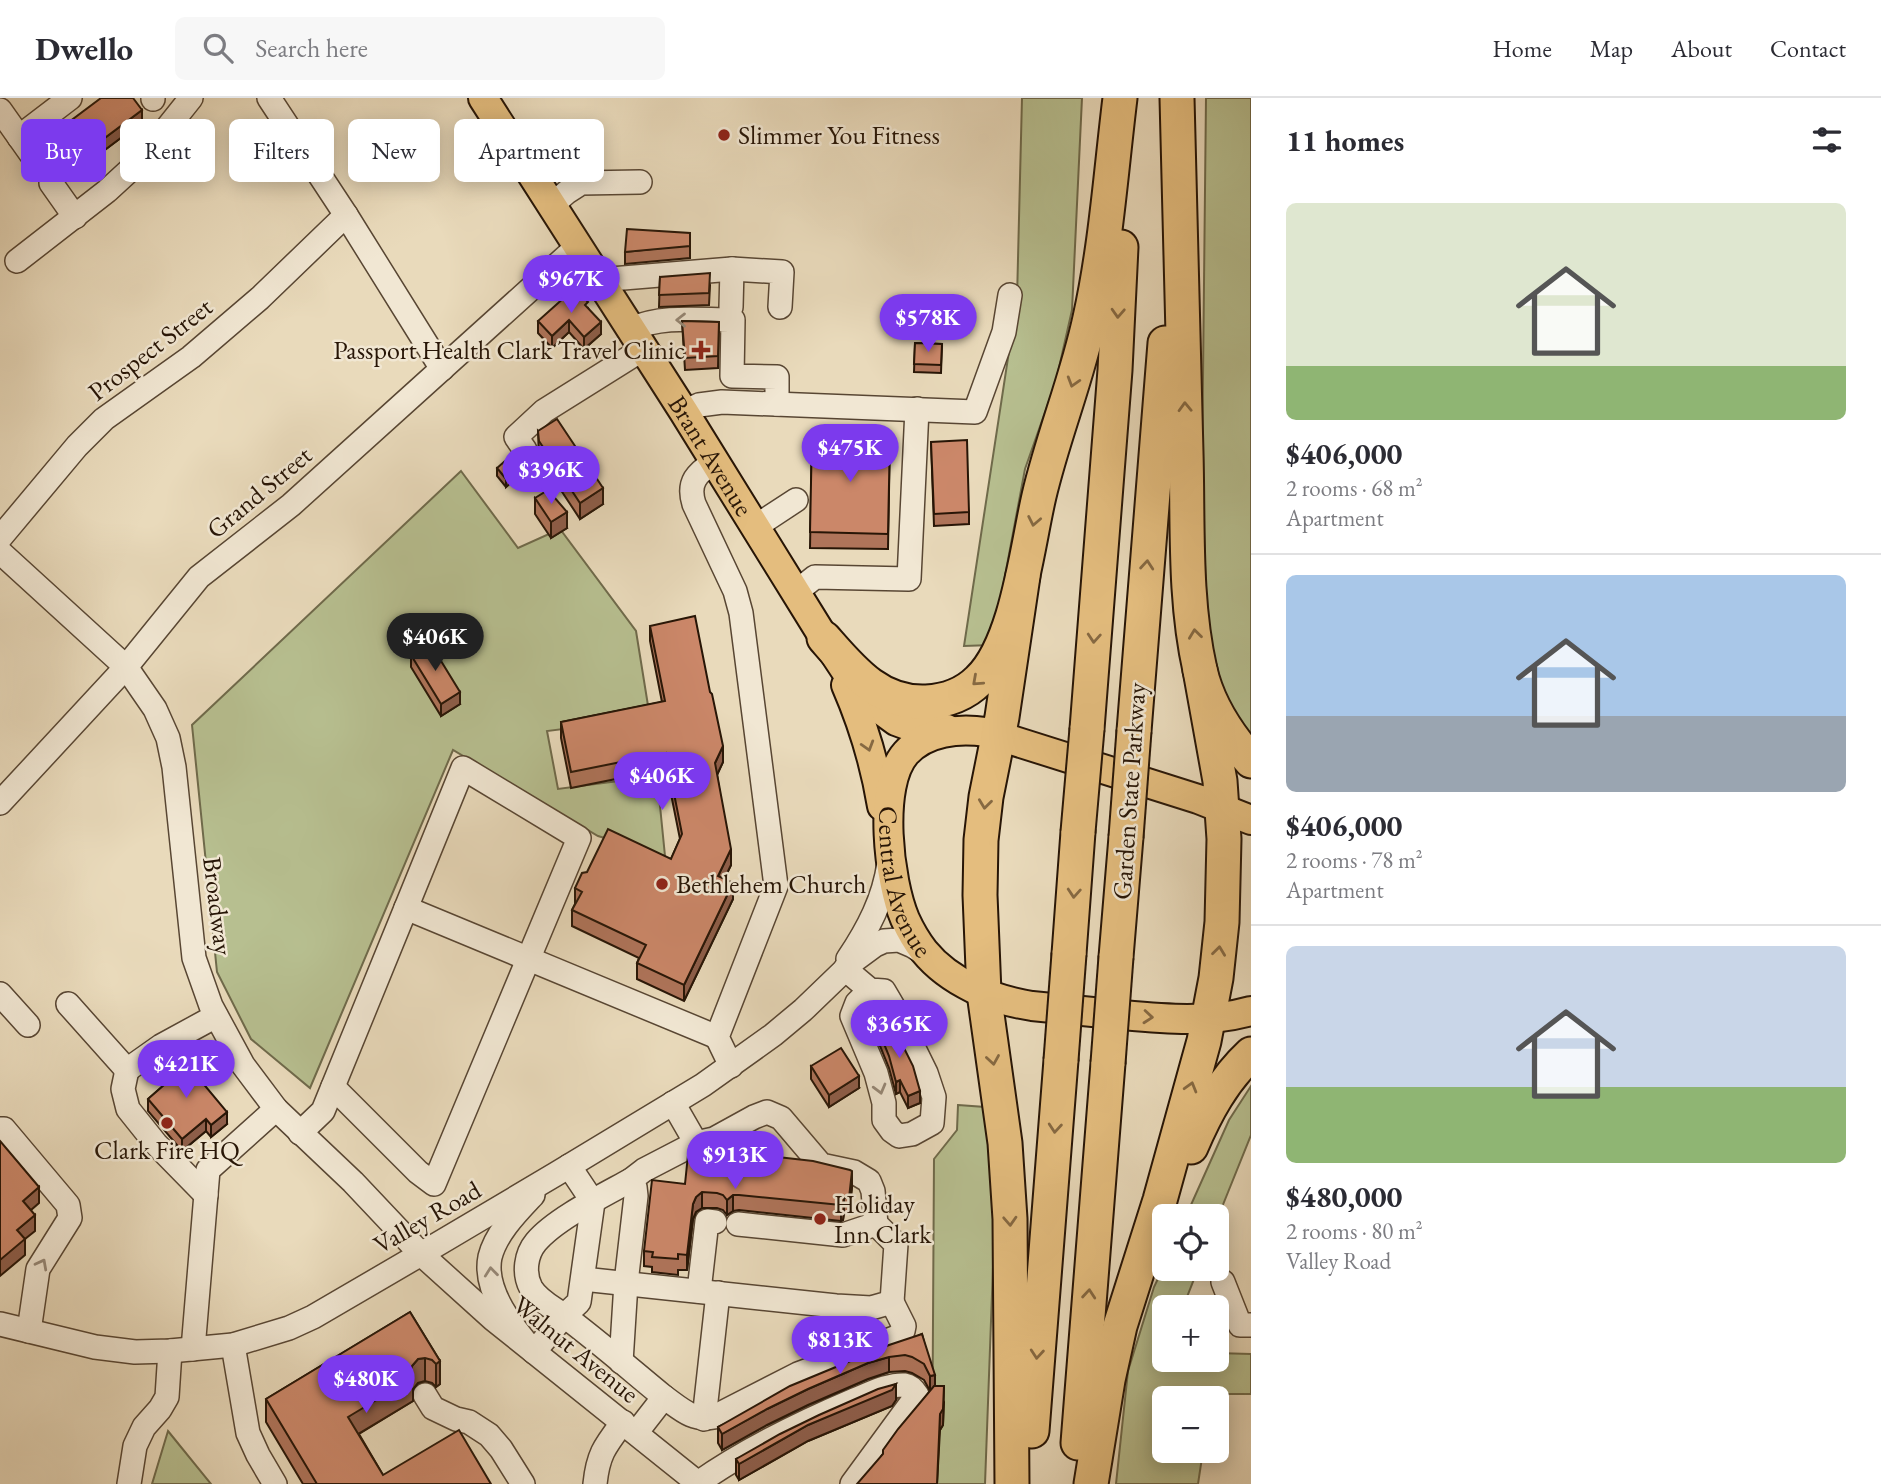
<!DOCTYPE html>
<html lang="en">
<head>
<meta charset="utf-8">
<style>
	body { margin:0; font-family:"EB Garamond",serif; background:#f7f7f7; color:#2b2b33; height:100vh; display:flex; flex-direction:column; font-size:26px; white-space:nowrap }
	* { box-sizing:border-box; margin:0 }
	p { font-size:23px; color:#7c7c81 }
	.icon { flex:none; width:38px; height:38px; fill:none; stroke:currentColor; stroke-width:2; stroke-linecap:round; stroke-linejoin:round }
	.map { position:relative; flex:1; overflow:hidden }
	.drawer { display:flex; flex-direction:column; background:#fff; width:630px }
	.drawer>* { flex:none }
	.top-card { position:absolute; left:21px; top:21px; width:665px; height:63px; display:flex; gap:14px }
	.controls { position:absolute; left:1152px; top:1106px; display:grid; gap:14px }
	.controls a { display:grid; place-items:center; width:77px; height:77px; border-radius:10px; background:#fff; box-shadow:0 4px 18px #0003; font-size:35px }
	.price { position:absolute; translate:-50% -60px; padding:0 16px; border-radius:24px; background:#7c3aed; color:#fff; font-size:23px; line-height:46px; filter:drop-shadow(0 2px 4px #0008) }
	.price::after { content:''; position:absolute; left:50%; top:42px; width:21px; height:16px; margin-left:-10px; background:inherit; clip-path:polygon(0 0,100% 0,50% 100%) }
	.price.selected { background:#222; color:#fff }
	ul { padding:0; list-style:none }
	li { display:grid; align-content:center; gap:14px; height:371px; padding:0 35px }
	li+li { border-top:2px solid #e1e1e2 }
	li span { display:grid; place-items:center; height:217px; border-radius:10px; color:#555 }
	li>.icon { margin-inline-start:auto }
	span .icon { width:126px; height:126px; fill:#fffc; stroke-width:1 }
	li b { font-size:30px }
	h2 { display:flex; justify-content:space-between; align-items:center; height:84px; padding:0 35px; font-size:30px }
	.tag { padding:0 24px; border-radius:10px; background:#fff; box-shadow:0 4px 18px #0003; font-size:24px; line-height:63px }
	.tag.selected { background:#7c3aed; color:#fff }
	header { display:flex; align-items:center; gap:42px; box-sizing:border-box; height:98px; padding:0 35px; background:#fff; border-bottom:2px solid #e1e1e2 }
	header strong { font-size:33px }
	nav { display:flex; gap:38px; margin-inline-start:auto; font-size:24px }
	.search { width:490px; height:63px; background:#f7f7f7; display:flex; align-items:center; gap:18px; box-sizing:border-box; padding:0 24px; border-radius:10px; color:#7c7c81; font-size:26px }
	main { display:flex; flex:1; min-height:0 }
	.map>svg:first-child { display:block }
</style>
</head>
<body>
<header>
<strong>Dwello</strong>
<div class="search"><svg class="icon" aria-label="search" viewBox="0 0 24 24"><circle cx="10" cy="10" r="6"/><path d="M15 15l6 6"/></svg>Search here</div>
<nav><a>Home</a><a>Map</a><a>About</a><a>Contact</a></nav>
</header>
<main>
<div class="map">
<svg width="1251" height="1386" viewBox="0 0 1251 1386">
	<rect width="100%" height="100%" fill="#e9dabb"/>
	<filter id="stains"><feTurbulence type="fractalNoise" baseFrequency=".00286" numOctaves="4"/><feColorMatrix values="0 0 0 0 .2 0 0 0 0 .09 0 0 0 0 .02 0 0 0 .5 -.17"/></filter>
	<radialGradient id="worn" r=".72"><stop offset=".6" stop-color="#630" stop-opacity="0"/><stop offset="1" stop-color="#630" stop-opacity=".3"/></radialGradient>
	<g fill="#b7bf90" stroke="#6f6a4b" stroke-width="2">
		<path d="M1022,0H1082L1072,212L1056,283L1025,371L992,547L964,548L1017,201Z"/>
		<path d="M1206,0H1251V645L1213,587L1206,499L1202,371Z"/>
		<path d="M461,373L518,450L560,431L636,533L650,620L547,633L558,691L657,678L665,758L598,738L453,652L310,990L251,941L217,874L192,627Z"/>
		<path d="M1251,988V1037L1216,1124V1118H1186L1229,1022Z"/>
		<path d="M958,1007L985,1009L993,1094V1169L985,1386H932L934,1061L957,1032Z"/>
		<path d="M1164,1168V1171H1198L1183,1209H1164V1262H1216V1255L1251,1256V1296H1210L1209,1300H1164V1353H1203L1198,1386H1116L1128,1273L1154,1189Z"/>
		<path d="M168,1333L211,1386H152Z"/>
	</g>
	<g fill="none" stroke-linecap="round" stroke-linejoin="round">
		<g stroke="#584633" stroke-width="26">
			<g id="minor">
				<path d="M153,0V1"/>
				<path d="M269,0L346,117L442,271"/>
				<path d="M0,12L41,70"/>
				<path d="M19,39L70,0"/>
				<path d="M51,85L75,119"/>
				<path d="M552,107L567,94L581,85L640,84"/>
				<path d="M17,163L107,93L144,59L191,0"/>
				<path d="M599,182L732,171L782,174L780,209"/>
				<path d="M731,209L732,171"/>
				<path d="M631,231C663,217 698,222 733,222L732,278L777,279V306"/>
				<path d="M684,314L699,307L722,304L975,314L1004,234L1010,197"/>
				<path d="M525,352L516,339L544,313L643,251"/>
				<path d="M715,363C697,375 687,384 694,406L735,493L741,515L776,788L717,939L731,968"/>
				<path d="M755,429L796,402"/>
				<path d="M0,440L77,348L104,321L191,259L260,200L346,117"/>
				<path d="M0,454L126,569L155,611L168,640L174,669L194,860L211,908L243,967L276,1011L353,1084L421,1156L493,1221L699,1386"/>
				<path d="M796,494L815,479L909,481L917,311"/>
				<path d="M0,705L126,569L199,479L291,407L578,148"/>
				<path d="M848,861C868,831 884,801 889,765"/>
				<path d="M845,871L870,892L857,905L852,918L876,975L884,1005V1022L892,1033L899,1038L912,1036L932,1025L934,999L926,975L894,910L884,893L870,892"/>
				<path d="M0,896L28,927"/>
				<path d="M68,906L127,972L161,948L216,918"/>
				<path d="M127,972L123,991L128,1011L156,1046L206,1097"/>
				<path d="M333,989L418,1074L434,1086L579,740L463,670L406,810"/>
				<path d="M0,1031H4L68,1107L70,1120L38,1171L29,1233"/>
				<path d="M300,1035L323,1013L406,810L717,939"/>
				<path d="M631,1082C604,1097 555,1121 536,1144C526,1156 523,1175 531,1190C538,1202 552,1209 563,1217C598,1243 631,1272 664,1299"/>
				<path d="M533,1097C517,1114 496,1135 490,1159C483,1193 514,1231 534,1254L564,1218L579,1204L593,1104L569,1068"/>
				<path d="M738,1126L843,1137L876,1126"/>
				<path d="M583,1181L836,1208L871,1210L892,1204L896,1146L876,1126L873,1093L869,1083L854,1074L821,1067L781,1020L767,1014L754,1019L714,1041L696,1045L673,1005"/>
				<path d="M1223,1184L1240,1227H1251"/>
				<path d="M699,1193L707,1123L715,1124"/>
				<path d="M0,1226L95,1249L135,1254L170,1253L233,1247L289,1230L313,1219L421,1156L556,1076L703,987L773,937L803,912L856,861L875,847L884,843L899,842L913,848L927,857"/>
				<path d="M233,1247L248,1335L258,1357L275,1386"/>
				<path d="M193,1251L208,1072L276,1011"/>
				<path d="M621,1264L626,1185L636,1098L635,1089L631,1082L644,1072L696,1045"/>
				<path d="M425,1297L433,1310L456,1321L469,1324L489,1337L501,1351L523,1386"/>
				<path d="M704,1321L718,1195"/>
				<path d="M636,1335L664,1299C681,1311 692,1323 714,1319L798,1276L897,1239L903,1233L904,1228L892,1204"/>
				<path d="M698,1385C746,1351 800,1325 854,1302C870,1296 888,1286 905,1287C911,1288 914,1292 917,1297L915,1300L852,1386"/>
				<path d="M129,1386L135,1348L144,1329L160,1311L167,1299L170,1253"/>
				<path d="M595,1386C598,1356 605,1348 623,1324"/>
			</g>
		</g>
		<g stroke="#271506" stroke-width="32">
			<g id="major">
				<path id="s1" d="M483,0L684,314L824,540L853,584L870,604L896,623L915,630L947,631"/>
				<path d="M846,587C863,626 875,666 882,708"/>
				<path id="s2" d="M1251,722L1198,701L986,634C959,630 926,633 906,655C877,687 889,784 905,821C910,832 917,844 924,853C950,885 993,902 1032,908C1062,911 1093,914 1123,917C1166,921 1209,925 1251,913"/>
			</g>
		</g>
		<g stroke="#271506" stroke-width="37">
			<g id="highway">
				<path d="M1177,0C1180,118 1183,237 1186,355C1188,427 1184,501 1200,572C1208,607 1227,636 1251,663"/>
				<path d="M824,540C852,572 879,606 926,604C946,603 965,596 979,582C1017,546 1027,449 1039,398C1053,338 1077,281 1090,220C1106,148 1111,73 1120,0"/>
				<path d="M1087,631L1115,272L1121,149"/>
				<path d="M1134,633L1165,245"/>
				<path d="M1069,856L1078,734"/>
				<path d="M1116,859L1126,739"/>
				<path d="M1191,1049C1206,1014 1223,982 1251,956"/>
				<path d="M1032,1333L1061,962"/>
				<path d="M1078,1345L1108,965"/>
				<path d="M1012,1386L1010,1121L1005,1045L984,895L980,797L981,742L986,699L1002,619L1023,478"/>
				<path d="M1091,1386L1108,1282L1120,1228L1160,1102L1204,943L1216,880L1222,824L1224,741L1220,683L1200,572"/>
			</g>
		</g>
		<use href="#minor" stroke="#f1e7d3" stroke-width="23"/>
		<use href="#major" stroke="#e4bd7e" stroke-width="28"/>
		<use href="#highway" stroke="#e4bd7e" stroke-width="33"/>
		<g stroke="#271506" stroke-width="37" stroke-linecap="butt">
			<g id="highway-bridge">
				<path d="M1078,734L1087,631"/>
				<path d="M1126,739L1134,633"/>
				<path d="M1061,962L1069,856"/>
				<path d="M1108,965L1116,859"/>
			</g>
		</g>
		<use href="#highway-bridge" stroke="#e4bd7e" stroke-width="33"/>
	</g>
	<g fill="#af745a" stroke="#271506" stroke-width="2">
		<path d="M142,24L78,72L57,45V33Z"/>
		<path d="M690,147V160L625,166V154Z"/>
		<path d="M660,179L710,187L709,207L659,209Z"/>
		<path d="M588,210L601,236L584,251L569,234L552,250L538,235V223Z"/>
		<path d="M682,223L719,224L718,270L685,272Z"/>
		<path d="M915,245L942,246L941,275L914,274Z"/>
		<path d="M538,333L603,406L580,421L539,359Z"/>
		<path d="M812,336L890,337L888,451L810,450Z"/>
		<path d="M931,344L969,414V426L934,428Z"/>
		<path d="M497,370L522,375L506,389L497,378Z"/>
		<path d="M535,400L567,430L551,440L535,416Z"/>
		<path d="M650,528L723,664L717,677L731,767L724,781L733,801L684,903L637,881V865L639,860L572,828V812L575,806V790L671,761L680,741L666,671L571,690L561,640V624L662,604L650,543Z"/>
		<path d="M411,557L460,606L441,618L411,569Z"/>
		<path d="M878,931L920,1005L908,1010L900,994L896,996L889,970L878,943Z"/>
		<path d="M811,968L859,990L829,1009L811,981Z"/>
		<path d="M164,973L227,1026L211,1039L206,1033L182,1053L148,1013V1001L165,986L164,985Z"/>
		<path d="M685,1086L852,1089L849,1116L844,1115L843,1122L841,1123L739,1112L733,1113L727,1117L723,1112L717,1110H702L696,1114L693,1121L687,1172H678V1177L652,1174V1169L644,1168V1153Z"/>
		<path d="M410,1214L440,1263V1286L436,1289L432,1285L425,1283L418,1285L413,1291V1303L359,1336L383,1377L491,1386H303L266,1324V1301Z"/>
		<path d="M922,1236L935,1288L944,1304L943,1327L940,1332L883,1356L930,1293L924,1282L912,1275L905,1273L889,1274L868,1281L808,1307L767,1327L722,1352L718,1345V1329Z"/>
		<path d="M896,1302L892,1308L808,1343L739,1382L736,1377V1361Z"/>
	</g>
	<g fill="#8e5e4a" stroke="#271506" stroke-width="2">
		<path d="M142,12V24L78,72V60Z"/>
		<path d="M569,222V234L552,250V238Z"/>
		<path d="M601,224V236L584,251V239Z"/>
		<path d="M522,367V375L506,389V381Z"/>
		<path d="M603,390V406L580,421V405Z"/>
		<path d="M567,414V430L551,440V424Z"/>
		<path d="M460,594V606L441,618V606Z"/>
		<path d="M723,648V664L715,681V665Z"/>
		<path d="M731,751V767L718,794V778Z"/>
		<path d="M733,785V801L684,903V887Z"/>
		<path d="M859,978V990L829,1009V997Z"/>
		<path d="M900,982V994L896,996V984Z"/>
		<path d="M920,993V1005L908,1010V998Z"/>
		<path d="M227,1014V1026L211,1039V1027Z"/>
		<path d="M206,1021V1033L182,1053V1041Z"/>
		<path d="M852,1073V1089L849,1116V1100Z"/>
		<path d="M39,1089V1105L23,1119V1103Z"/>
		<path d="M702,1094V1110L696,1114L693,1121L687,1172V1157L693,1106L696,1099Z"/>
		<path d="M733,1097V1113L727,1117V1102Z"/>
		<path d="M844,1100V1115L843,1122L841,1123V1107Z"/>
		<path d="M35,1117V1133L25,1141V1157L0,1178V1162L17,1132Z"/>
		<path d="M889,1259V1274L868,1281L808,1307L767,1327L722,1352V1336L767,1311L808,1291L868,1265Z"/>
		<path d="M425,1260V1283L418,1285L413,1291V1303L348,1342V1319L412,1268L418,1261Z"/>
		<path d="M440,1263V1286L436,1289V1266Z"/>
		<path d="M935,1277V1292L930,1294V1278Z"/>
		<path d="M896,1286V1302L892,1308L808,1343L739,1382V1366L808,1327Z"/>
		<path d="M944,1288L943,1327L940,1332L937,1386L940,1316Z"/>
	</g>
	<g fill="#cb8769" stroke="#271506" stroke-width="2">
		<path d="M101,0H133L142,12L78,60L57,33Z"/>
		<path d="M627,131L690,135V148L625,154Z"/>
		<path d="M710,175L709,195L659,197L660,179Z"/>
		<path d="M575,190L588,204L585,207L601,224L584,239L569,222L552,238L538,223Z"/>
		<path d="M682,223L719,224L718,258L685,260Z"/>
		<path d="M915,245L942,246L941,267L914,266Z"/>
		<path d="M557,321L603,390L580,405L539,343L538,333Z"/>
		<path d="M812,336L890,337L888,436L810,434Z"/>
		<path d="M967,342L969,414L934,416L931,344Z"/>
		<path d="M513,356L522,367L506,381L497,370Z"/>
		<path d="M548,392L567,414L551,424L535,400Z"/>
		<path d="M695,518L710,594L712,596L723,648L715,665L731,751L718,778L733,785L684,887L637,865L646,847L572,812L582,794L575,790L582,775L587,774L608,731L671,761L682,736L666,655L571,674L561,624L665,603L650,528Z"/>
		<path d="M430,545L460,594L441,606L411,557Z"/>
		<path d="M891,924L913,968L920,993L908,998L900,982L896,984L889,958L878,931Z"/>
		<path d="M841,950L859,978L829,997L811,968Z"/>
		<path d="M181,959L227,1014L211,1027L206,1021L182,1041L148,1001L171,981L164,973Z"/>
		<path d="M0,1043L39,1089L23,1103L35,1117L17,1132L25,1141L0,1162Z"/>
		<path d="M697,1050L813,1063L850,1072L852,1073L849,1100H844L843,1107H841L739,1097H733L727,1102L723,1097L717,1095L702,1094L696,1099L693,1106L687,1157L678,1156V1161L652,1159L653,1154L644,1153L652,1082L685,1086L688,1057L696,1058Z"/>
		<path d="M410,1214L440,1263L436,1266L432,1262L425,1260L418,1261L412,1268L411,1273L413,1280L348,1319L383,1377L459,1332L491,1386H317L266,1301Z"/>
		<path d="M922,1236L935,1277L930,1278L924,1266L912,1259L905,1257L889,1259L868,1265L808,1291L767,1311L722,1336L718,1329L790,1288L889,1247Z"/>
		<path d="M896,1286L892,1292L808,1327L739,1366L736,1361L780,1336L819,1317L878,1291Z"/>
		<path d="M934,1288H944L943,1311L940,1316L937,1386H857L883,1356V1352L898,1331Z"/>
	</g>
	<defs><path id="oneway-chevron" d="M-2-3.5L2.5 0L-2 3.5" fill="none" stroke-width="1.6" stroke-linecap="round" stroke-linejoin="round" transform="scale(1.75)"/></defs>
	<g stroke="#866942">
		<use href="#oneway-chevron" transform="translate(1118 215) rotate(93)"/>
		<use href="#oneway-chevron" transform="translate(1073 284) rotate(107)"/>
		<use href="#oneway-chevron" transform="translate(1185 309) rotate(-92)"/>
		<use href="#oneway-chevron" transform="translate(1034 423) rotate(101)"/>
		<use href="#oneway-chevron" transform="translate(1147 467) rotate(-85)"/>
		<use href="#oneway-chevron" transform="translate(1195 536) rotate(-97)"/>
		<use href="#oneway-chevron" transform="translate(1094 540) rotate(94)"/>
		<use href="#oneway-chevron" transform="translate(977 583) rotate(138)"/>
		<use href="#oneway-chevron" transform="translate(868 648) rotate(73)"/>
		<use href="#oneway-chevron" transform="translate(985 706) rotate(97)"/>
		<use href="#oneway-chevron" transform="translate(1074 795) rotate(94)"/>
		<use href="#oneway-chevron" transform="translate(1219 853) rotate(-83)"/>
		<use href="#oneway-chevron" transform="translate(1148 919) rotate(5)"/>
		<use href="#oneway-chevron" transform="translate(993 962) rotate(81)"/>
		<use href="#oneway-chevron" transform="translate(1191 989) rotate(-74)"/>
		<use href="#oneway-chevron" transform="translate(1055 1030) rotate(95)"/>
		<use href="#oneway-chevron" transform="translate(1010 1123) rotate(87)"/>
		<use href="#oneway-chevron" transform="translate(1089 1196) rotate(-85)"/>
		<use href="#oneway-chevron" transform="translate(1037 1256) rotate(95)"/>
	</g>
	<g stroke="#968877">
		<use href="#oneway-chevron" transform="translate(681 222) rotate(-180)"/>
		<use href="#oneway-chevron" transform="translate(880 991) rotate(75)"/>
		<use href="#oneway-chevron" transform="translate(42 1166) rotate(-62)"/>
		<use href="#oneway-chevron" transform="translate(491 1174) rotate(-96)"/>
	</g>
	<g fill="#8f2418" stroke="#f1e7d3" stroke-width="2.5">
		<circle cx="724" cy="37" r="7"/>
		<path d="M697.5 241.5h7v7h7v7h-7v7h-7v-7h-7v-7h7z"/>
		<circle cx="662" cy="786" r="7"/>
		<circle cx="167" cy="1025" r="7"/>
		<circle cx="820" cy="1121" r="7"/>
	</g>
	<g text-anchor="middle" stroke-width="5" stroke-linejoin="round" paint-order="stroke">
		<g font-size="26" fill="#271506" stroke="#f1e7d3" text-anchor="start">
			<text x="738" y="46">Slimmer You Fitness</text>
			<text x="685" y="261" text-anchor="end">Passport Health Clark Travel Clinic</text>
			<text x="676" y="795">Bethlehem Church</text>
			<text x="167" y="1061" text-anchor="middle">Clark Fire HQ</text>
			<text x="834" y="1115">Holiday<tspan x="834" dy="30">Inn Clark</tspan></text>
		</g>
		<g font-size="26" fill="#271506" stroke="#f1e7d3">
			<text transform="translate(150 251) rotate(-38)" y="9">Prospect Street</text>
			<text dy="9" stroke="none"><textPath href="#s1" startOffset="424">Brant Avenue</textPath></text>
			<text transform="translate(259 394) rotate(-40)" y="9">Grand Street</text>
			<text transform="translate(1129 693) rotate(-86)" y="9">Garden State Parkway</text>
			<text dy="9" stroke="none"><textPath href="#s2" startOffset="500">Central Avenue</textPath></text>
			<text transform="translate(218 808) rotate(83)" y="9">Broadway</text>
			<text transform="translate(427 1119) rotate(-30)" y="9">Valley Road</text>
			<text transform="translate(576 1251) rotate(39)" y="9">Walnut Avenue</text>
		</g>
	</g>
	<rect width="100%" height="100%" filter="url(#stains)"/>
	<rect width="100%" height="100%" fill="url(#worn)"/>
</svg>
<div class="controls">
<a><svg class="icon" aria-label="locate" viewBox="0 0 24 24"><circle cx="12" cy="12" r="6"/><path d="M12 2v4M12 18v4M2 12h4M18 12h4"/></svg></a>
<a>+</a>
<a>−</a>
</div>
<b class="price" style="left:571px;top:217px">$967K</b>
<b class="price" style="left:928px;top:256px">$578K</b>
<b class="price" style="left:850px;top:386px">$475K</b>
<b class="price" style="left:551px;top:408px">$396K</b>
<b class="price selected" style="left:435px;top:575px">$406K</b>
<b class="price" style="left:662px;top:714px">$406K</b>
<b class="price" style="left:899px;top:962px">$365K</b>
<b class="price" style="left:186px;top:1002px">$421K</b>
<b class="price" style="left:735px;top:1093px">$913K</b>
<b class="price" style="left:840px;top:1278px">$813K</b>
<b class="price" style="left:366px;top:1317px">$480K</b>
<div class="top-card">
<a class="tag selected">Buy</a>
<a class="tag">Rent</a>
<a class="tag">Filters</a>
<a class="tag">New</a>
<a class="tag">Apartment</a>
</div>
</div>
<section class="drawer">
<h2>11 homes<svg class="icon" aria-label="filters" viewBox="0 0 24 24"><path d="M4 7h16M4 17h16"/><circle cx="9" cy="7" r="2"/><circle cx="15" cy="17" r="2"/></svg></h2>
<ul>
<li><span style="background:linear-gradient(#dfe7d0 75%,#8fb573 0)"><svg class="icon" aria-label="home" viewBox="0 0 24 24"><path d="M3 11l9-7 9 7M6 9v11h12V9"/></svg></span><div><b>$406,000</b><p>2 rooms · 68 m²</p><p>Apartment</p></div></li>
<li><span style="background:linear-gradient(#a9c7e8 65%,#9aa5b1 0)"><svg class="icon" aria-label="home" viewBox="0 0 24 24"><path d="M3 11l9-7 9 7M6 9v11h12V9"/></svg></span><div><b>$406,000</b><p>2 rooms · 78 m²</p><p>Apartment</p></div></li>
<li><span style="background:linear-gradient(#c9d6e8 65%,#8fb573 0)"><svg class="icon" aria-label="home" viewBox="0 0 24 24"><path d="M3 11l9-7 9 7M6 9v11h12V9"/></svg></span><div><b>$480,000</b><p>2 rooms · 80 m²</p><p>Valley Road</p></div></li>
</ul>
</section>
</main>
</body>
</html>
